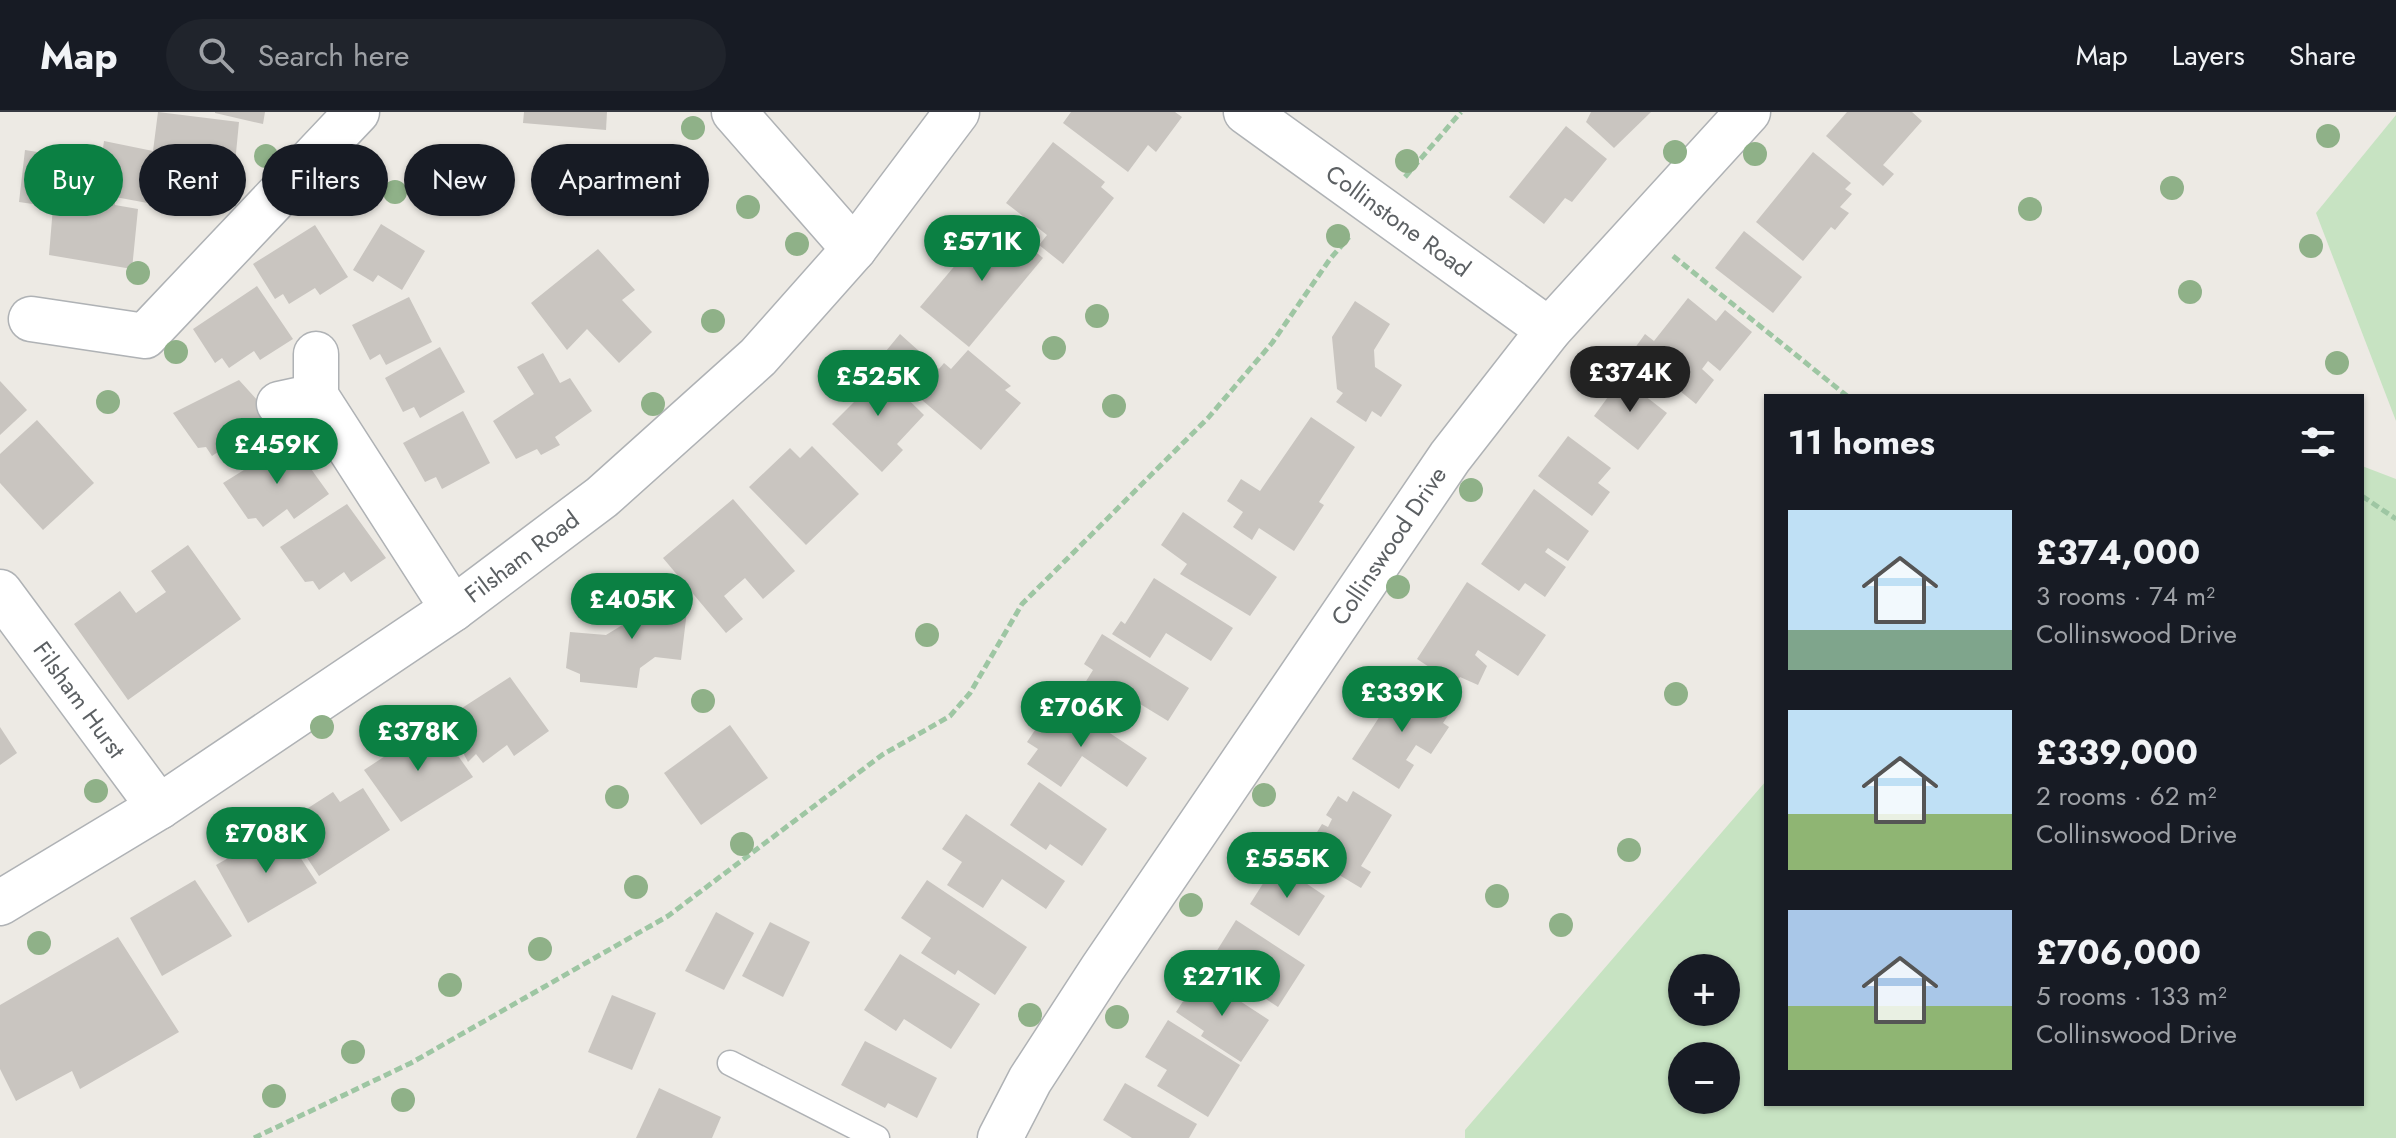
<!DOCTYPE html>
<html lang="en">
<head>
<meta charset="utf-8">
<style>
	body { margin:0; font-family:Jost,sans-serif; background:#20242c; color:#f1f3f6; height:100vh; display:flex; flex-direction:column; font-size:30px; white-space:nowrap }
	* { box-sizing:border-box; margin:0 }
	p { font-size:26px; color:#9ea1a6 }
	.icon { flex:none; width:44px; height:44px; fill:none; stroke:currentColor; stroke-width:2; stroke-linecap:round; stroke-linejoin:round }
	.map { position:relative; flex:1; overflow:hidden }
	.side { position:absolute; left:1764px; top:282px; width:600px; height:712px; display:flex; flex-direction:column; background:#171b24; border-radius:0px; box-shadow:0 2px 6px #0004 }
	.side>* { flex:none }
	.banner { position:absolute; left:24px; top:32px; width:760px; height:72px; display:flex; gap:16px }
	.tools { position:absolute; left:1668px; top:842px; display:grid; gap:16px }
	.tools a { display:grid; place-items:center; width:72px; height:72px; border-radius:50%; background:#171b24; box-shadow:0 2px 6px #0004; font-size:40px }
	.price { position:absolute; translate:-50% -68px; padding:0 18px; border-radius:28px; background:#0b8043; color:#fff; font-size:26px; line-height:52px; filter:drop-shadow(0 2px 4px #0008) }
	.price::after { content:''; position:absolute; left:50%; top:48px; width:24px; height:18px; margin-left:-12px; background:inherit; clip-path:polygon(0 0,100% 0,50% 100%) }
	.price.selected { background:#222; color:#fff }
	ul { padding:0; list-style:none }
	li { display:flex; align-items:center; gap:24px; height:200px; padding:0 24px }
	li span { display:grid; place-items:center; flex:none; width:224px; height:160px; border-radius:0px; color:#555 }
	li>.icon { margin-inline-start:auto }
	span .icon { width:96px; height:96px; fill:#fffc; stroke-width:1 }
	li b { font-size:34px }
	h2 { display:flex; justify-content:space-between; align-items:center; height:96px; padding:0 24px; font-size:34px }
	.tag { padding:0 28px; border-radius:36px; background:#171b24; box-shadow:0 2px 6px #0004; font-size:28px; line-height:72px }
	.tag.selected { background:#0b8043; color:#fff }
	header { display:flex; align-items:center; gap:48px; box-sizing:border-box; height:112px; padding:0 40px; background:#171b24; border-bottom:2px solid #363941 }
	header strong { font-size:38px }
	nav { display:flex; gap:44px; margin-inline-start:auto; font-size:28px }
	.search { width:560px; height:72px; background:#20242c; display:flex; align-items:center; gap:20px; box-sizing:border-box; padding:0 28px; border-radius:44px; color:#9ea1a6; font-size:30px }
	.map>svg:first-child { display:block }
</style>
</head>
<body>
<header>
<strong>Map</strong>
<div class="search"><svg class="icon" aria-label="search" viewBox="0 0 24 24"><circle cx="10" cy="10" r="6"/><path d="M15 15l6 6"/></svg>Search here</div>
<nav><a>Map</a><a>Layers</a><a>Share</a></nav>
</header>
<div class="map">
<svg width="2396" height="1026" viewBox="0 0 2396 1026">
	<rect width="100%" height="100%" fill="#edeae4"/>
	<g fill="#c7e3c2" fill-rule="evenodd">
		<path d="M2396,3V309L2316,101Z"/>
		<path d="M2362,354L2396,367V1026H1465V1018L1766,669V992H2362ZM1726,856V900H1682V856ZM1726,944V988H1682V944Z"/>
	</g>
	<g fill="#c9c5c0">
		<path d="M158,0L239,10L234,62L196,55L191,99L115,85V93L138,97L132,157L49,143L53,95L19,90L25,38L101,50L104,29L153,39Z"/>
		<path d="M215,0H265L263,12L215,1Z"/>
		<path d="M524,0H607L606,18L523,11Z"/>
		<path d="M1071,0H1175L1182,5L1156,40L1148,33L1128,60L1063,11Z"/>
		<path d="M1591,0H1651L1614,36L1586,10Z"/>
		<path d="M1847,0H1912L1922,9L1883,53L1894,62L1883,74L1826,24Z"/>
		<path d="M1566,14L1607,47L1572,90L1565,86L1544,112L1509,85Z"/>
		<path d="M1053,30L1105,70L1101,75L1114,86L1063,152L1039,133L1047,123L1006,91Z"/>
		<path d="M1813,40L1851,71L1845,77L1852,82L1840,95L1849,101L1835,118L1831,115L1803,149L1756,110Z"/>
		<path d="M995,106L1043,146L969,235L920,195Z"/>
		<path d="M381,112L425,139L402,178L378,163L373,170L353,158Z"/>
		<path d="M315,113L348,165L320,183L315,176L289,192L283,182L275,187L253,152Z"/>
		<path d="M1744,119L1802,165L1773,201L1715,156Z"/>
		<path d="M598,137L635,178L622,188L652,220L619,251L587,217L567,238L531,191Z"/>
		<path d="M257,174L293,227L260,248L254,239L229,256L222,246L215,251L193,217Z"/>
		<path d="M409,185L432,230L386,253L380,242L370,248L352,213Z"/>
		<path d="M1688,186L1716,209L1725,198L1752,220L1720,259L1708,249L1702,257L1714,268L1696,292L1632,240L1645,222L1654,229Z"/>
		<path d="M1355,189L1390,212L1374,238L1375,255L1402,273L1381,305L1372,299L1366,310L1336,290L1343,281L1337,277L1332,225Z"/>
		<path d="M900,222L939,257L944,251L951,257L968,238L1011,274L1005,278L1021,291L981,338L877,250Z"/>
		<path d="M440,235L465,280L420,306L414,295L403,300L385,266Z"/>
		<path d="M543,241L560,271L570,266L592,299L555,325L560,333L541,343L537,337L516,347L493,309L534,282L517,255Z"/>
		<path d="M873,253L924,303L897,332L903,338L882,360L832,312L856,288L847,279Z"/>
		<path d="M1622,266L1667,301L1638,338L1594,304Z"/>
		<path d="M239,268L279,312L244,336L237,327L212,344L206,335L198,336L173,301Z"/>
		<path d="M0,269L27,298L0,323Z"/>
		<path d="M463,299L490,351L442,377L436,365L425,370L403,331Z"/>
		<path d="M1311,305L1355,335L1319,390L1324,393L1294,439L1259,416L1252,428L1233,415L1243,400L1227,389L1241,367L1260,379Z"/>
		<path d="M37,308L94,371L43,418L0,371V342Z"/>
		<path d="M1568,324L1611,356L1598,371L1610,380L1592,404L1538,364Z"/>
		<path d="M291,329L329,382L294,407L287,397L263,415L256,406L248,407L223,371Z"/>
		<path d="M812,334L859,382L806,433L749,375L790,336L800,346Z"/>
		<path d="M1534,377L1589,419L1568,449L1548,436L1545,440L1566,455L1545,485L1525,471L1519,479L1481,452Z"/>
		<path d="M733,387L795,459L763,487L745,466L724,484L743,507L726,521L663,446Z"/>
		<path d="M347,392L386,446L351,470L344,460L319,478L313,469L305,470L280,435Z"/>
		<path d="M1183,400L1277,465L1250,504L1180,462L1187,452L1161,433Z"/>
		<path d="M188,433L241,507L128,588L74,512L120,479L136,501L166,480L151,459Z"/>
		<path d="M1154,466L1233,516L1211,549L1166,521L1150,546L1112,522L1121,509L1125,512Z"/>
		<path d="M641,470L681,475L678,498L687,499L681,548L655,545L640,556L637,576L580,570V562L566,556L570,520L606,523L637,504Z"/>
		<path d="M1467,470L1546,523L1518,564L1478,538L1475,543L1487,554L1478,573L1460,565L1455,572L1417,547Z"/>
		<path d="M1102,522L1189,576L1168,609L1122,581L1106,606L1075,587L1093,558L1084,552Z"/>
		<path d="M510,565L549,619L514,644L507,633L483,651L476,642L468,650L445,607Z"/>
		<path d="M1404,567L1441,591L1440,595L1449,602L1443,611L1449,615L1431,642L1416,633L1406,648L1414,653L1399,677L1352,647Z"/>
		<path d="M1071,595L1147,646L1127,675L1082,644L1061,675L1027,652L1038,637L1027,630L1045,603L1059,612Z"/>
		<path d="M435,611L473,665L401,710L364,658Z"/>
		<path d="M730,613L768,666L701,713L664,661Z"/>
		<path d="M0,615L17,641L0,653Z"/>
		<path d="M1039,670L1107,717L1082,754L1050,732L1046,738L1010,713Z"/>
		<path d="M363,676L390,718L319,764L290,720L310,707L305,698L333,680L340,690Z"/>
		<path d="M1353,679L1392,703L1361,754L1371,760L1361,776L1309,745L1316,734L1311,730L1322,712L1328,715L1332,707L1326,703L1338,684L1347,690Z"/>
		<path d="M966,702L1065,769L1046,797L1002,767L983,796L947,773L962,750L942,737Z"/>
		<path d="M281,716L317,771L248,811L216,753Z"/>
		<path d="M1276,751L1325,784L1299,824L1250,792Z"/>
		<path d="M195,768L232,824L162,864L130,806Z"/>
		<path d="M927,768L1027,835L995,883L958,858L955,863L921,841L931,826L901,806Z"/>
		<path d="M716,800L754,821L724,878L685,859Z"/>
		<path d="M1236,808L1305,853L1278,895L1226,861L1230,856L1213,845Z"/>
		<path d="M770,810L810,830L783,885L742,864Z"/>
		<path d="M118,825L179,920L80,977L72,959L16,989L0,957V893Z"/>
		<path d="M900,842L980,892L951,937L904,907L896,919L864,898Z"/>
		<path d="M1200,863L1269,908L1241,950L1201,924L1204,919L1176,900Z"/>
		<path d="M612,883L656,901L632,958L588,940Z"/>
		<path d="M1168,908L1240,953L1208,1005L1157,974L1167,958L1145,945Z"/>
		<path d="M865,929L937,966L917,1006L888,991L885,996L841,973Z"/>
		<path d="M1125,971L1197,1012L1189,1026H1132L1103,1008Z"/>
		<path d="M659,976L721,1005L712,1026H636Z"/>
	</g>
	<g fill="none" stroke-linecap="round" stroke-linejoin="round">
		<g stroke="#afb2b5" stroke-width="27">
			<path id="service" d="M730,951L877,1026"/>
		</g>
		<g stroke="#afb2b5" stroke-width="47">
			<g id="minor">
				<path d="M734,0L854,137"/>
				<path d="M1246,0L1549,218"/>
				<path d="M31,207L145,224L357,0"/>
				<path d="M316,242V284L453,497"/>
				<path d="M279,292L316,284"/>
				<path d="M0,480L159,695"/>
				<path d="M1000,1026L1030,968L1102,857L1450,345L1549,218L1748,0"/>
			</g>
		</g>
		<g stroke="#afb2b5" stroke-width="47">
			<path id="tertiary" d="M0,791L159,695L453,497L602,385L758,245L854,137L957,0"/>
		</g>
		<g stroke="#9ec6a3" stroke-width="5" stroke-dasharray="8 4" stroke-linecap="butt">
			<path d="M1405,65L1461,0"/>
			<path d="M1673,144L1847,284"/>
			<path d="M2362,384L2396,407"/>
			<path d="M254,1026L411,951L668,804L882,643L950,604L970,581L1022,492L1208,306L1272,231L1330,147L1349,125"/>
		</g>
		<use href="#service" stroke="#fff" stroke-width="24"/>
		<use href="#minor" stroke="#fff" stroke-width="44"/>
		<use href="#tertiary" stroke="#fff" stroke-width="44"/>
	</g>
	<g fill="#8fb188">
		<circle cx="693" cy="16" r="12"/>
		<circle cx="2328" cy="24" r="12"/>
		<circle cx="1675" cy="40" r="12"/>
		<circle cx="1755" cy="42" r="12"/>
		<circle cx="266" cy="44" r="12"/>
		<circle cx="1407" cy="49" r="12"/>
		<circle cx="570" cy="76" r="12"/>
		<circle cx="2172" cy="76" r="12"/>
		<circle cx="395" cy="80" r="12"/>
		<circle cx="748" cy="95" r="12"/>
		<circle cx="2030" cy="97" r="12"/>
		<circle cx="1338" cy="124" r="12"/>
		<circle cx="797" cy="132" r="12"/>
		<circle cx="2311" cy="134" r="12"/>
		<circle cx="138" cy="161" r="12"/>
		<circle cx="2190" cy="180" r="12"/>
		<circle cx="1097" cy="204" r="12"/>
		<circle cx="713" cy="209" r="12"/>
		<circle cx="1054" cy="236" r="12"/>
		<circle cx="176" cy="240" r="12"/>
		<circle cx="2337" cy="251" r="12"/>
		<circle cx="108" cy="290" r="12"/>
		<circle cx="653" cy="292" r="12"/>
		<circle cx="1114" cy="294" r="12"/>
		<circle cx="1471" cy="378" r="12"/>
		<circle cx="1398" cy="475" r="12"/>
		<circle cx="927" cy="523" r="12"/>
		<circle cx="1676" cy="582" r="12"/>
		<circle cx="703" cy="589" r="12"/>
		<circle cx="322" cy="615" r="12"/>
		<circle cx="96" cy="679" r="12"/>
		<circle cx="1264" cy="683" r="12"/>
		<circle cx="617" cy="685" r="12"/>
		<circle cx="742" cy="732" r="12"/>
		<circle cx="1629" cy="738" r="12"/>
		<circle cx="636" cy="775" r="12"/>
		<circle cx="1497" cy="784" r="12"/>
		<circle cx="1191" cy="793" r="12"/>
		<circle cx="1561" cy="813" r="12"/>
		<circle cx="39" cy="831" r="12"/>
		<circle cx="540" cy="837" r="12"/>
		<circle cx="450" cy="873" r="12"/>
		<circle cx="1030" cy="903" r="12"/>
		<circle cx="1117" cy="905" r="12"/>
		<circle cx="353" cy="940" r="12"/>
		<circle cx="274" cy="984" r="12"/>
		<circle cx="403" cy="988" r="12"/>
	</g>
	<g text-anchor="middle" stroke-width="8" stroke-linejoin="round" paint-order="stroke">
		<g font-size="24" fill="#5c6063" stroke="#fff">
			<text transform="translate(1398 109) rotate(36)" y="8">Collinstone Road</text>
			<text transform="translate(1389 434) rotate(-56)" y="8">Collinswood Drive</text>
			<text transform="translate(522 445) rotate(-37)" y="8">Filsham Road</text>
			<text transform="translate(79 588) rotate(54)" y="8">Filsham Hurst</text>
		</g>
	</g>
</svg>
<div class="tools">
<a>+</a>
<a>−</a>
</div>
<b class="price" style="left:982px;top:171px">£571K</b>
<b class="price selected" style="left:1630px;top:302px">£374K</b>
<b class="price" style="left:878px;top:306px">£525K</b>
<b class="price" style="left:277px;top:374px">£459K</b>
<b class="price" style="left:632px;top:529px">£405K</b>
<b class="price" style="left:1402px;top:622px">£339K</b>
<b class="price" style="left:1081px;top:637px">£706K</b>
<b class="price" style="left:418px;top:661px">£378K</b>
<b class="price" style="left:266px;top:763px">£708K</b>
<b class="price" style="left:1287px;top:788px">£555K</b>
<b class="price" style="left:1222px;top:906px">£271K</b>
<div class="banner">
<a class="tag selected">Buy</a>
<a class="tag">Rent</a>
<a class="tag">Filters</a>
<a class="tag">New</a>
<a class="tag">Apartment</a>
</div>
<section class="side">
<h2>11 homes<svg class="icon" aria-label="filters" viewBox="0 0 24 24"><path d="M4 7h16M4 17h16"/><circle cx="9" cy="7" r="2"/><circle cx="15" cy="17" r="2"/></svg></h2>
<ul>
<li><span style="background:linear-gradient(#bfe0f5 75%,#7fa58c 0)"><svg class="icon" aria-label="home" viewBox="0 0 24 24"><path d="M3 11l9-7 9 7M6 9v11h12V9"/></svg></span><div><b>£374,000</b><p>3 rooms · 74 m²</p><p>Collinswood Drive</p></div></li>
<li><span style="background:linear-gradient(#bfe0f5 65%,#8fb573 0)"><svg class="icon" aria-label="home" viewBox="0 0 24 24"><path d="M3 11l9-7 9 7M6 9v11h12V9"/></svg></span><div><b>£339,000</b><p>2 rooms · 62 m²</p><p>Collinswood Drive</p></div></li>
<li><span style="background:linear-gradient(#a9c7e8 60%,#8fb573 0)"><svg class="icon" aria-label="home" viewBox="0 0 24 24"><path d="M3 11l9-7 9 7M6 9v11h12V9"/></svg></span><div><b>£706,000</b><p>5 rooms · 133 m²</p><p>Collinswood Drive</p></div></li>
</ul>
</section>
</div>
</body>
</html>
